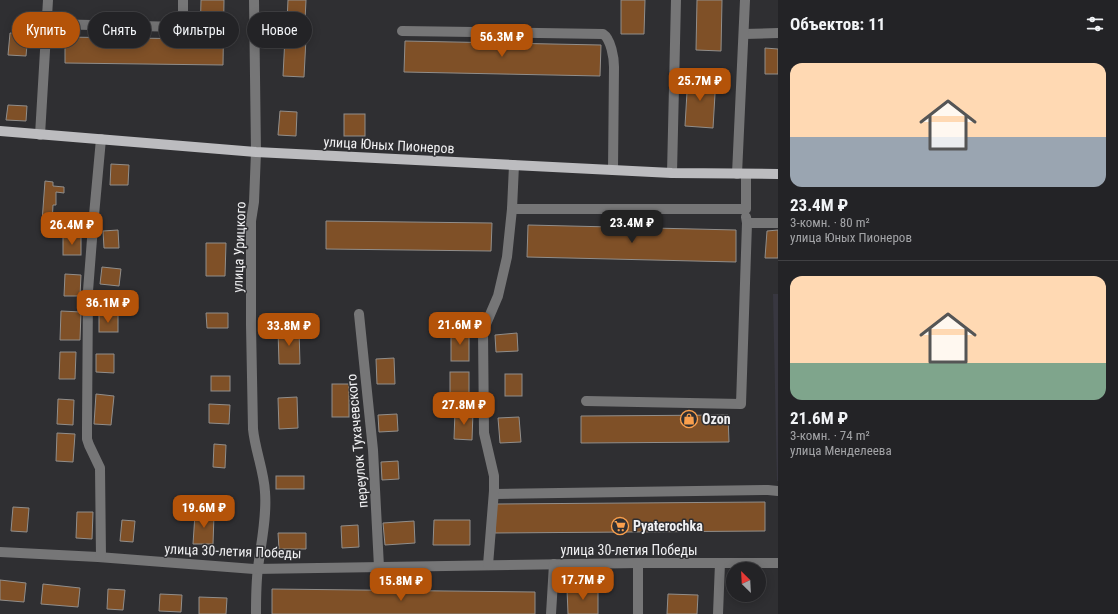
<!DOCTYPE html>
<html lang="ru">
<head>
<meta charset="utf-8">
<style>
	body { margin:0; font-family:"Roboto Condensed",sans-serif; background:#2b2b2e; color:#f1f3f6; height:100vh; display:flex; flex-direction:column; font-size:15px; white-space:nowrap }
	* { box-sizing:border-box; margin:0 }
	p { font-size:13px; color:#a3a4a7 }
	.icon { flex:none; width:22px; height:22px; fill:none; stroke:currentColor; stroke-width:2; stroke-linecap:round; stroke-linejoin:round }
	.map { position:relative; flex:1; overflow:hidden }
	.sheet { display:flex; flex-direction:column; background:#232326; width:340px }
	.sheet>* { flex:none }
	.top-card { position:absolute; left:12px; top:12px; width:380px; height:36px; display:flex; gap:8px }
	.needle { width:26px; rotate:336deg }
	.fabs { position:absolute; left:726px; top:562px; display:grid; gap:8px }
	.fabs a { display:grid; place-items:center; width:40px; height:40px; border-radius:50%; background:#232326; box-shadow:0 2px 10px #0003,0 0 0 1px #404043; font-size:20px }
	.price { position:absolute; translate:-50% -34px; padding:0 9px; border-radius:8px; background:#b45309; color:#fff; font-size:13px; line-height:26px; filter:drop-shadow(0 1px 2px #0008) }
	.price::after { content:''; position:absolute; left:50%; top:24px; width:12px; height:9px; margin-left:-6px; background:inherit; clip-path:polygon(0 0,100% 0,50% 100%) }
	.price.active { background:#222; color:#fff }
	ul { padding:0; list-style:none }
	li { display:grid; align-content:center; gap:8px; height:212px; padding:0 12px }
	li+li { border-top:1px solid #404043 }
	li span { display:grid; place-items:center; height:124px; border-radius:12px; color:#555 }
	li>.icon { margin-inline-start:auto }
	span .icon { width:72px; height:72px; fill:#fffc; stroke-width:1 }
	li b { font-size:17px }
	h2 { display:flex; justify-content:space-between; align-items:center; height:48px; padding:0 12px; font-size:17px }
	.tag { padding:0 14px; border-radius:18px; background:#232326; box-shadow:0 2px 10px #0003,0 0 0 1px #404043; font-size:14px; line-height:36px }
	.tag.active { background:#b45309; color:#fff }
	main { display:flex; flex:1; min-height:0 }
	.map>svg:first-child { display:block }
</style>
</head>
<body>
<main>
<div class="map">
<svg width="778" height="614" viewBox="0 0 778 614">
	<rect width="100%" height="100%" fill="#2f2f32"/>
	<path fill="#383740" d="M773,294H778V481H777Z"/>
	<g fill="#7f5027" stroke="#918e8b">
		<path d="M201,0H224L223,65L65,63V37L200,39Z"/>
		<path d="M288,0H306L305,21H287Z"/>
		<path d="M621,0H645L644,34H621Z"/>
		<path d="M697,0H722L721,51L696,50Z"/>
		<path d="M10,33L28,34L26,56L8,55Z"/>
		<path d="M285,37L306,38L304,77L283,76Z"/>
		<path d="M405,41L601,45L600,76L404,72Z"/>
		<path d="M765,48L778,49V74H765Z"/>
		<path d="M688,75L716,77L713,128L685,126Z"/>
		<path d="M8,105L27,106L26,121L6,120Z"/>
		<path d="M280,111L297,112L296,136L278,135Z"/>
		<rect x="344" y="114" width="21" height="22"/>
		<path d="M111,164L129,165L128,185H110Z"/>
		<path d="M45,181L53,182V186L64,187V193L56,192V205H53L52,223L42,222Z"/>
		<path d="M326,221L492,223L491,251L326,249Z"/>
		<path d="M528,225L736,230V262L527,257Z"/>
		<path d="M118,230L119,248H104L103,231Z"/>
		<path d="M778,230V258H765L767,231Z"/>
		<rect x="63" y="236" width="18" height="19"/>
		<path d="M206,243H226L225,276H206Z"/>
		<path d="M102,267L121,269L119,286L100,284Z"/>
		<path d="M65,274L81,275L80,296H64Z"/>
		<path d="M61,311L81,312L80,340H60Z"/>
		<path d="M206,313H228V328H207Z"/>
		<rect x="99" y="315" width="19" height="17"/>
		<path d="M278,330H299L300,364H279Z"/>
		<rect x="451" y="330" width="18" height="31"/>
		<path d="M517,333L518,351L496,352L495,335Z"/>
		<path d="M60,352H76L75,379H59Z"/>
		<path d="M96,354H114V373L96,372Z"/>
		<path d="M394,358L395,384H377L376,359Z"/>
		<rect x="450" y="372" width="19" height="28"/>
		<rect x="505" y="374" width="17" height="22"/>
		<rect x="211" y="376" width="19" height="15"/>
		<rect x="332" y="384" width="17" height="33"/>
		<path d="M96,394L114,396L111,425L94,424Z"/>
		<path d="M297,397L298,428L279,429L278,398Z"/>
		<path d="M58,399L74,400L73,425L57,424Z"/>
		<path d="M209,404L230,405L229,424L209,423Z"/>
		<path d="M455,412H473L472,440L454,439Z"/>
		<path d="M397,414L398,431L379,432L378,415Z"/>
		<path d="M728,415L729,442L581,443V416Z"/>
		<path d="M519,417L521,442L500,443L498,418Z"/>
		<path d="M57,433L75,434L73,462L56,461Z"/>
		<path d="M214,444L226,445L225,468L213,467Z"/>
		<path d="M398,461L399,479L382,480L381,462Z"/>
		<rect x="276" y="476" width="28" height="13"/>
		<path d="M765,502V531L495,533V504Z"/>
		<path d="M13,507L29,508L27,532L11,531Z"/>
		<path d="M77,512H93L92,539L76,538Z"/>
		<path d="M195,514L214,515L213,544H193Z"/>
		<path d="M122,520L135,521L133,542L120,541Z"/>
		<path d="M434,520H470V545H433Z"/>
		<path d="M414,521L415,543L385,545L383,523Z"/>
		<path d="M358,525L359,547L342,548L341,526Z"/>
		<path d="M278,533H306V549H279Z"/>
		<path d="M0,580L26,583L24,602L0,600Z"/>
		<path d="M43,584L80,588L78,607L41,604Z"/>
		<path d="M108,589L125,590L123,610L107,609Z"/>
		<path d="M272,589L535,592V614H272Z"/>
		<path d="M567,589H598V614H568Z"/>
		<path d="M160,594L182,595L181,612L159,611Z"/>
		<path d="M668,594L698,595L697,614H667Z"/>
		<path d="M199,597L227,598L226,614H199Z"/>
	</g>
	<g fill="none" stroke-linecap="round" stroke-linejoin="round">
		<g stroke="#767677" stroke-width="10">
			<path d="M254,0L256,152L254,202L251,221V325L253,429C255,450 264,471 265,492C267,517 261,543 258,568C256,583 256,599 256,614"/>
			<path d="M46,24L183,27V0"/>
			<path d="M402,31L603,34C611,39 614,58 614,67L613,170"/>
			<path d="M744,34L778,33"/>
			<path d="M40,135L48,0"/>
			<path d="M672,173L676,0"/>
			<path d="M737,174L745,0"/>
			<path d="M512,209H746V174"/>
			<path d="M746,217L747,223H778"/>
			<path d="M359,314L373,450L379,567"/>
			<path d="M586,401L741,404L747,223"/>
			<path d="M494,494L768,490L778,491"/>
			<path d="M0,552L98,557L254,569L638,563H778"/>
			<path d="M101,557L100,468L89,445L87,439V427L88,291L93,226L101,139"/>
			<path d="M488,565L494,491V476L484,433L483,331L498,296L507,257L512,209L514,165"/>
			<path d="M551,614L554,564"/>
			<path d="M638,614V563"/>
			<path d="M718,614L720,563"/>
		</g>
		<path stroke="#bcbcbf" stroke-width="10" d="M0,131L256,152L672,173L778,174"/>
	</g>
	<defs>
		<g id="shop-ring" transform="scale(0.9)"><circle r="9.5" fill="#2f2f32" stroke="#f99f4d" stroke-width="1.5"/><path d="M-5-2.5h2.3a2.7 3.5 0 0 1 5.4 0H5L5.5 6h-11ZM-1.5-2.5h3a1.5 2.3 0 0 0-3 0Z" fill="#f99f4d"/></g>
		<g id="supermarket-ring" transform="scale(0.9)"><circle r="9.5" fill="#2f2f32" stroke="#f99f4d" stroke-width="1.5"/><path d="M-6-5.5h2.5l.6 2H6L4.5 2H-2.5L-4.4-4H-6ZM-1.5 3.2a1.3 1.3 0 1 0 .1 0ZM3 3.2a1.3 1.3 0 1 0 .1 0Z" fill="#f99f4d"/></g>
	</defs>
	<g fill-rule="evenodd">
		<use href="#shop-ring" x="689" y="419"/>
		<use href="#supermarket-ring" x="620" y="526"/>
	</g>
	<g text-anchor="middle" stroke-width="3" stroke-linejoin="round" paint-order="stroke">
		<g font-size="14" fill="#f0f0f2" stroke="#2f2f32">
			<text transform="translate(389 145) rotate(3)" y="5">улица Юных Пионеров</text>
			<text transform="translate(239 247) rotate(-88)" y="5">улица Урицкого</text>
			<text transform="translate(357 441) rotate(-95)" y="5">переулок Тухачевского</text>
			<text x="629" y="555">улица 30-летия Победы</text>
			<text transform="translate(233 551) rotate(2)" y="5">улица 30-летия Победы</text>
		</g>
		<g font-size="14" font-weight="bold" fill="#f0f0f2" stroke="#2f2f32" text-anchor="start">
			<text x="702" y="424">Ozon</text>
			<text x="633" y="531">Pyaterochka</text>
		</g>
	</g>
</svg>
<div class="fabs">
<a><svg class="needle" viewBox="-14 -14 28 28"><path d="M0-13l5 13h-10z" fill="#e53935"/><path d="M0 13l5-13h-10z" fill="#a3a4a7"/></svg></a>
</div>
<b class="price" style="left:502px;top:58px">56.3M ₽</b>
<b class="price" style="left:700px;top:102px">25.7M ₽</b>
<b class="price active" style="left:632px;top:244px">23.4M ₽</b>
<b class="price" style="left:72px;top:246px">26.4M ₽</b>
<b class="price" style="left:108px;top:324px">36.1M ₽</b>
<b class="price" style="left:460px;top:346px">21.6M ₽</b>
<b class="price" style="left:289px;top:347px">33.8M ₽</b>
<b class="price" style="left:464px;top:426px">27.8M ₽</b>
<b class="price" style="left:204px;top:529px">19.6M ₽</b>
<b class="price" style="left:583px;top:601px">17.7M ₽</b>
<b class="price" style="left:401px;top:602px">15.8M ₽</b>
<div class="top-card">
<a class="tag active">Купить</a>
<a class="tag">Снять</a>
<a class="tag">Фильтры</a>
<a class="tag">Новое</a>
</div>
</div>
<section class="sheet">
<h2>Объектов: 11<svg class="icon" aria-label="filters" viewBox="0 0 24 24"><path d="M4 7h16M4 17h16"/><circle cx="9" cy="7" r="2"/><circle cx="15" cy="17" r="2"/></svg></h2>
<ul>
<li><span style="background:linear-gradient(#ffd9b3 60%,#9aa5b1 0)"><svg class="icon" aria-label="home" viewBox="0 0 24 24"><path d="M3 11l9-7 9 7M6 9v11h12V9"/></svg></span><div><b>23.4M ₽</b><p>3-комн. · 80 m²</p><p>улица Юных Пионеров</p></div></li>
<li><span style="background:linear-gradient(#ffd9b3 70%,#7fa58c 0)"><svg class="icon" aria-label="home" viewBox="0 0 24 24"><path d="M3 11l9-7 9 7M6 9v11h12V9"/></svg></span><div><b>21.6M ₽</b><p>3-комн. · 74 m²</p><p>улица Менделеева</p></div></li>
</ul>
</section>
</main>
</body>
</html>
